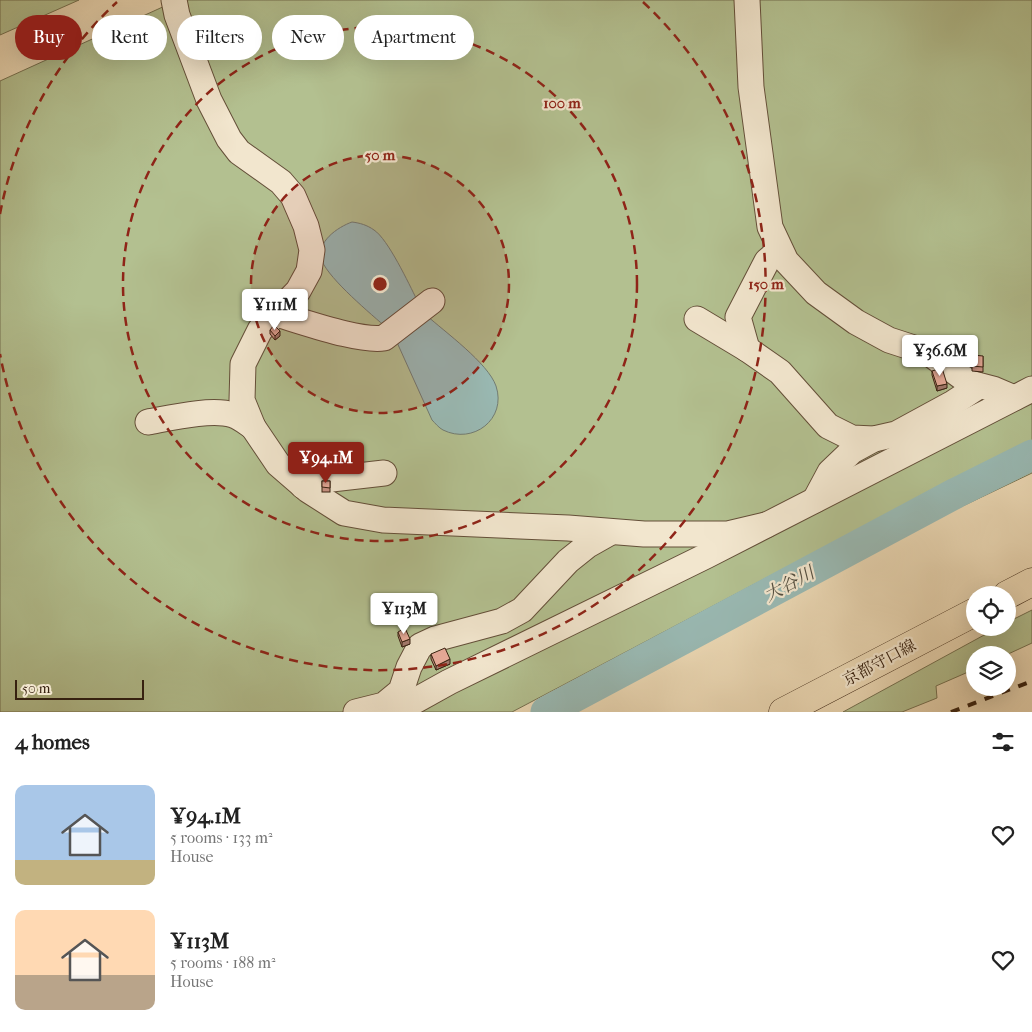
<!DOCTYPE html>
<html lang="en">
<head>
<meta charset="utf-8">
<style>
	body { margin:0; font-family:"IM FELL French Canon","Noto Serif JP",serif; background:#f6f6f6; color:#222; height:100vh; display:flex; flex-direction:column; font-size:19px; white-space:nowrap }
	* { box-sizing:border-box; margin:0 }
	p { font-size:16px; color:#767676 }
	.icon { flex:none; width:28px; height:28px; fill:none; stroke:currentColor; stroke-width:2; stroke-linecap:round; stroke-linejoin:round }
	.map { position:relative; height:712px; overflow:hidden }
	.sheet { display:flex; flex-direction:column; background:#fff; flex:1 }
	.sheet>* { flex:none }
	.banner { position:absolute; left:15px; top:15px; width:500px; height:45px; display:flex; gap:10px }
	.controls { position:absolute; left:966px; top:586px; display:grid; gap:10px }
	.controls a { display:grid; place-items:center; width:50px; height:50px; border-radius:50%; background:#fff; box-shadow:0 5px 20px #0002; font-size:25px }
	.scale { position:absolute; left:15px; bottom:12px; width:129px; box-sizing:border-box; padding-left:5px; border:2px solid #372110; border-top:0; font-size:14px; line-height:18px; white-space:nowrap; color:#372110; -webkit-text-stroke:4px #f2e6ce; paint-order:stroke }
	.price { position:absolute; translate:-50% -42px; padding:0 11px; border-radius:5px; background:#fff; color:#222; font-size:16px; line-height:32px; filter:drop-shadow(0 1px 2px #0008) }
	.price::after { content:''; position:absolute; left:50%; top:30px; width:15px; height:11px; margin-left:-8px; background:inherit; clip-path:polygon(0 0,100% 0,50% 100%) }
	.price.on { background:#8f2418; color:#fff }
	ul { padding:0; list-style:none }
	li { display:flex; align-items:center; gap:15px; height:125px; padding:0 15px }
	li span { display:grid; place-items:center; flex:none; width:140px; height:100px; border-radius:10px; color:#555 }
	li>.icon { margin-inline-start:auto }
	span .icon { width:60px; height:60px; fill:#fffc; stroke-width:1 }
	li b { font-size:21px }
	h2 { display:flex; justify-content:space-between; align-items:center; height:60px; padding:0 15px; font-size:21px }
	.chip { padding:0 18px; border-radius:22px; background:#fff; box-shadow:0 5px 20px #0002; font-size:18px; line-height:45px }
	.chip.on { background:#8f2418; color:#fff }
	.map>svg:first-child { display:block }
</style>
</head>
<body>
<div class="map">
<svg width="1032" height="712" viewBox="0 0 1032 712">
	<rect width="100%" height="100%" fill="#ebd8b4"/>
	<filter id="stains"><feTurbulence type="fractalNoise" baseFrequency=".004" numOctaves="4"/><feColorMatrix values="0 0 0 0 .2 0 0 0 0 .09 0 0 0 0 .02 0 0 0 .5 -.17"/></filter>
	<radialGradient id="worn" r=".72"><stop offset=".6" stop-color="#630" stop-opacity="0"/><stop offset="1" stop-color="#630" stop-opacity=".3"/></radialGradient>
	<g fill="#b3c090" stroke="#757050">
		<path d="M0,0H79L0,35Z"/>
		<path d="M178,0H1032V473L948,513L933,490L512,712H0V81Z"/>
		<path d="M1032,610V643L1006,655H975V669L936,686L937,698L902,712H843L997,628H1008V622Z"/>
	</g>
	<g fill="#99b9b3" stroke="#727c72">
		<path d="M352,222C360,223 367,225 374,230C388,239 409,284 417,300L388,329C371,314 330,280 322,261C315,242 338,227 352,222Z"/>
		<path d="M426,315C445,332 488,363 496,386C507,419 473,445 443,430C439,428 435,423 432,420L395,338Z"/>
	</g>
	<g fill="none" stroke-linecap="round" stroke-linejoin="round">
		<path stroke="#99b9b3" stroke-width="31" d="M546,712L956,493L1032,455"/>
		<g stroke="#644f39" stroke-width="27">
			<g id="minor">
				<path d="M174,0L177,15L209,100L229,139L239,152L281,182L293,196L306,226L312,250L309,271L298,291L260,330L243,364L242,400L253,427L278,464L308,490L344,513L383,520L568,528L644,534H728L766,525"/>
				<path d="M747,0L751,87L770,227L786,261L816,293L856,322L889,340L929,353L970,383L993,389L1014,398"/>
				<path d="M276,314C302,321 359,342 384,338L432,301"/>
				<path d="M697,319L747,349L780,372L828,426L852,438L874,439L896,434L953,403L979,386"/>
				<path d="M747,349L738,317L767,261L780,250"/>
				<path d="M148,422C170,418 212,408 233,415C240,417 247,423 253,427"/>
				<path d="M303,486L314,481L384,473"/>
				<path d="M815,500L830,472L852,451L874,439"/>
				<path d="M356,712L384,705L401,691L409,667L420,646L435,639L502,621L522,610L568,561L588,545L611,532"/>
				<path d="M395,712L449,682L706,556L1032,389"/>
			</g>
		</g>
		<g stroke="#372110" stroke-width="29">
			<g id="major">
				<path d="M1007,595L1032,582"/>
				<path d="M783,712L975,612"/>
			</g>
		</g>
		<use href="#minor" stroke="#f2e6ce" stroke-width="25"/>
		<use href="#major" stroke="#ebd8b4" stroke-width="28"/>
		<path stroke="#372110" stroke-width="4" stroke-dasharray="9 9" stroke-linecap="butt" d="M951,712L1032,681"/>
	</g>
	<g fill="#c89384" stroke="#372110">
		<path d="M270,330L280,336L275,340L270,334Z"/>
		<path d="M983,356V372L972,371V366Z"/>
		<path d="M932,371L947,388L937,391L932,375Z"/>
		<rect x="322" y="481" width="8" height="11"/>
		<path d="M398,632L410,644L402,647L398,636Z"/>
		<path d="M431,654L450,664L436,670L431,659Z"/>
	</g>
	<g fill="#a2786c" stroke="#372110">
		<path d="M280,331V336L275,340V336Z"/>
		<path d="M947,384V388L937,391V386Z"/>
		<path d="M410,639V644L402,647V642Z"/>
		<path d="M450,659V664L436,670V666Z"/>
	</g>
	<g fill="#e8ab9a" stroke="#372110">
		<path d="M274,325L280,331L275,336L270,330Z"/>
		<path d="M973,355L983,356V367L972,366Z"/>
		<path d="M942,368L947,384L937,386L932,371Z"/>
		<path d="M322,481H330V488L322,487Z"/>
		<path d="M405,628L410,639L402,642L398,632Z"/>
		<path d="M445,648L450,659L436,666L431,654Z"/>
	</g>
	<circle cx="380" cy="284" r="129" fill="#8f2418" fill-opacity=".12"/>
	<g fill="none" stroke="#8f2418" stroke-width="2.5" stroke-dasharray="9 6">
		<circle cx="380" cy="284" r="129"/>
		<circle cx="380" cy="284" r="257"/>
		<path d="M0 214A386 386 0 0 1 117 2M643 2A386 386 0 1 1 0 354"/>
	</g>
	<g text-anchor="middle" stroke-width="4.5" stroke-linejoin="round" paint-order="stroke">
		<g font-size="16" fill="#372110" stroke="#f2e6ce">
			<text transform="translate(879 662) rotate(-28)" y="6">京都守口線</text>
		</g>
		<g font-size="18" font-style="italic" fill="#544f41" stroke="#f2e6ce">
			<text transform="translate(789 584) rotate(-28)" y="6">大谷川</text>
		</g>
	</g>
	<circle cx="380" cy="284" r="8" fill="#8f2418" stroke="#f2e6ce" stroke-width="2.5"/>
	<g font-size="15" text-anchor="middle" font-weight="bold" fill="#8f2418" stroke="#f2e6ce" stroke-width="4.5" stroke-linejoin="round" paint-order="stroke">
		<text x="562" y="108">100 m</text>
		<text x="380" y="160">50 m</text>
		<text x="766" y="289">150 m</text>
	</g>
	<rect width="100%" height="100%" filter="url(#stains)"/>
	<rect width="100%" height="100%" fill="url(#worn)"/>
</svg>
<div class="controls">
<a><svg class="icon" aria-label="locate" viewBox="0 0 24 24"><circle cx="12" cy="12" r="6"/><path d="M12 2v4M12 18v4M2 12h4M18 12h4"/></svg></a>
<a><svg class="icon" aria-label="layers" viewBox="0 0 24 24"><path d="M12 4l9 5-9 5-9-5zM3 14l9 5 9-5"/></svg></a>
</div>
<div class="scale">50 m</div>
<b class="price" style="left:275px;top:331px">¥111M</b>
<b class="price" style="left:940px;top:377px">¥36.6M</b>
<b class="price on" style="left:326px;top:484px">¥94.1M</b>
<b class="price" style="left:404px;top:635px">¥113M</b>
<div class="banner">
<a class="chip on">Buy</a>
<a class="chip">Rent</a>
<a class="chip">Filters</a>
<a class="chip">New</a>
<a class="chip">Apartment</a>
</div>
</div>
<section class="sheet">
<h2>4 homes<svg class="icon" aria-label="filters" viewBox="0 0 24 24"><path d="M4 7h16M4 17h16"/><circle cx="9" cy="7" r="2"/><circle cx="15" cy="17" r="2"/></svg></h2>
<ul>
<li><span style="background:linear-gradient(#a9c7e8 75%,#c2b280 0)"><svg class="icon" aria-label="home" viewBox="0 0 24 24"><path d="M3 11l9-7 9 7M6 9v11h12V9"/></svg></span><div><b>¥94.1M</b><p>5 rooms · 133 m²</p><p>House</p></div><svg class="icon" aria-label="heart" viewBox="0 0 24 24"><path d="M12 20l-8-8c-3-5 5-10 8-4 3-6 11-1 8 4z"/></svg></li>
<li><span style="background:linear-gradient(#ffd9b3 65%,#b9a48a 0)"><svg class="icon" aria-label="home" viewBox="0 0 24 24"><path d="M3 11l9-7 9 7M6 9v11h12V9"/></svg></span><div><b>¥113M</b><p>5 rooms · 188 m²</p><p>House</p></div><svg class="icon" aria-label="heart" viewBox="0 0 24 24"><path d="M12 20l-8-8c-3-5 5-10 8-4 3-6 11-1 8 4z"/></svg></li>
</ul>
</section>
</body>
</html>
